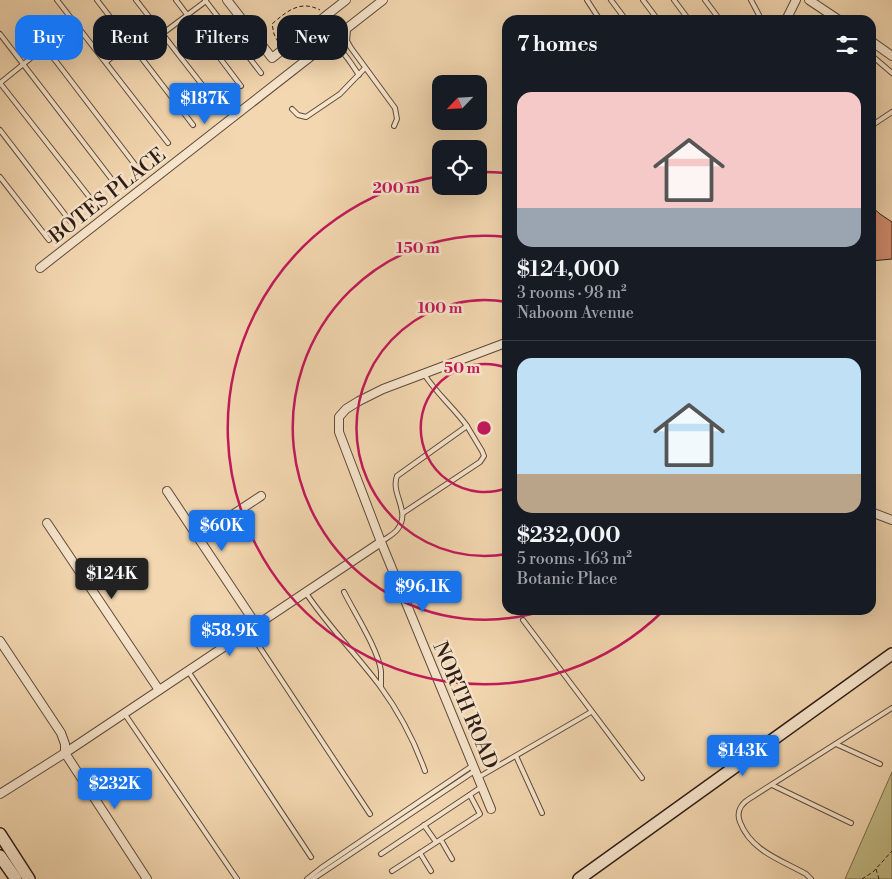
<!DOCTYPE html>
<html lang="en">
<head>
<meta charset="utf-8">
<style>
	body { margin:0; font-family:"Libre Bodoni",serif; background:#242831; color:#f1f3f6; height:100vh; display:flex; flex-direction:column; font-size:19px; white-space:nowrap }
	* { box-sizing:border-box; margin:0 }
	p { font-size:16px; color:#9ea1a6 }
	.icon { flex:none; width:28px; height:28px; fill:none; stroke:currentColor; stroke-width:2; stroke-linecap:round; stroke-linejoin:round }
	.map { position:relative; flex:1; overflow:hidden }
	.drawer { position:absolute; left:502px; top:15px; width:374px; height:600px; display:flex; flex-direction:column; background:#171b24; border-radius:15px; box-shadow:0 5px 20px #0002 }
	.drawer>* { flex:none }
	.guide { position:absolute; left:15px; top:15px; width:412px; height:45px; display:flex; gap:10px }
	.needle { width:32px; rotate:245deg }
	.buttons { position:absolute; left:432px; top:75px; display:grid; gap:10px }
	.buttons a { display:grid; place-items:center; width:55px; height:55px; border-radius:10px; background:#171b24; box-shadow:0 5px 20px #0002; font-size:25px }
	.price { position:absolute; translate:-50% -42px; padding:0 11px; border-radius:5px; background:#1a73e8; color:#fff; font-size:16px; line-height:32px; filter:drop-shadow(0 1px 2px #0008) }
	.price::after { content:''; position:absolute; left:50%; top:30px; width:15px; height:11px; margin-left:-8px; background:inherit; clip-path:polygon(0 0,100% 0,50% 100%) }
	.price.active { background:#222; color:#fff }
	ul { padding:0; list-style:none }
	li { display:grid; align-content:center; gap:10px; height:265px; padding:0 15px }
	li+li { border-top:1px solid #363941 }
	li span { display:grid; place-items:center; height:155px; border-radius:15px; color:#555 }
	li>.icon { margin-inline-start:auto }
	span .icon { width:90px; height:90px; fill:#fffc; stroke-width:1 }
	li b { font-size:21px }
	h2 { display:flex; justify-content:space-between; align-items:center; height:60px; padding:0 15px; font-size:21px }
	.tag { padding:0 18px; border-radius:15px; background:#171b24; box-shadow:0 5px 20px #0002; font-size:18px; line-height:45px }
	.tag.active { background:#1a73e8; color:#fff }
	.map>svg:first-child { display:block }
</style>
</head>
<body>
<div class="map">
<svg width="892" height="879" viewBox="0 0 892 879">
	<rect width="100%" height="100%" fill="#f3d7b0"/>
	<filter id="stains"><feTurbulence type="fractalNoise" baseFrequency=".004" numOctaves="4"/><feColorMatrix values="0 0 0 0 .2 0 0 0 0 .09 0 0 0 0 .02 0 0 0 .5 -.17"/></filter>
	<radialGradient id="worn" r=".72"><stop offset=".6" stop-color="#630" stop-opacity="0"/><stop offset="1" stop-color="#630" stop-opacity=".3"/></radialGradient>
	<path fill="#c3bc86" stroke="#786c4e" d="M892,772V879H845Z"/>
	<path fill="#d48d71" stroke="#2d1c15" d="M871,206L880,214L892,222V259L871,261Z"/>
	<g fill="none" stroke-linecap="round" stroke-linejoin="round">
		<g stroke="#5e4b3c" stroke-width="6">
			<g id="lane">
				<path d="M57,0L168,143"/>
				<path d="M97,0L193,125"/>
				<path d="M136,0L217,104"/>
				<path d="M176,0L241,86"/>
				<path d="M205,0L261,73"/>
				<path d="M587,0L600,20"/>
				<path d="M611,0L626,20"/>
				<path d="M643,0L658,20"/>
				<path d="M674,0L689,20"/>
				<path d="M705,0L720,20"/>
				<path d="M751,0L759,15V20"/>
				<path d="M348,29L347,41L351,48L395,108L397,119L394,126"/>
				<path d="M0,34L113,181"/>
				<path d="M162,34L206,1"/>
				<path d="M328,43C342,46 351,64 359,75"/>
				<path d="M871,55L892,73"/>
				<path d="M106,62L130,43"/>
				<path d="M0,83L42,49L45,50L55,60L136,166"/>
				<path d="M0,83L91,199"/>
				<path d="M292,109L298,115L306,117L340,94L365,68"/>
				<path d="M871,126L892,112"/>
				<path d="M0,130L70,221"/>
				<path d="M0,177L49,240"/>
				<path d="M403,513L480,462L484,456L482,451L467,426"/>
				<path d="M381,542C386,538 393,535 397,530C412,512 390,494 397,476L467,426C454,408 436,393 424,374"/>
				<path d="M344,592C354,612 378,649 381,671C381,676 381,682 381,687"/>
				<path d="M306,593C328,626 356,654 380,686C399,712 414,740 425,771"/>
				<path d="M523,620L642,778"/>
				<path d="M249,631L370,814"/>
				<path d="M188,671L311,857"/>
				<path d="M124,713L237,879"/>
				<path d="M836,744L880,764"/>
				<path d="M516,756L542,813"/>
				<path d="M479,777L591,712"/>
				<path d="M772,785L851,823"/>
				<path d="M424,825L436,842"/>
				<path d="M441,840L452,859"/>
				<path d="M420,853L431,871"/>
				<path d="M381,854L483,786"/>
				<path d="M392,871L480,814L470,795"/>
				<path d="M307,879L321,868L472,766"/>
				<path d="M313,879L476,770"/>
				<path d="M811,879L806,874C781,860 751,851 740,822C736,812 741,804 749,799L892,708"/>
			</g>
		</g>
		<g stroke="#5e4b3c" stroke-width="10">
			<g id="street">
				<path d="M227,0L272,58L346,0"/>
				<path d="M809,0L839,20"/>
				<path d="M786,20L796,0"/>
				<path d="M871,41L892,56"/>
				<path d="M40,268L383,0"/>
				<path d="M167,491L257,626"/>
				<path d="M871,512L892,520"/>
				<path d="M47,523L159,690"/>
				<path d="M199,537L261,496"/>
				<path d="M0,641L61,733L65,744V753"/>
				<path d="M65,753L147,879"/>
				<path d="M0,794L65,753L381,542"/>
				<path d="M491,809L381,542L339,432V417L346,409L359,401L383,389L508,342"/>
			</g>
		</g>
		<g stroke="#2d1c15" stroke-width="14">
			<g id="secondary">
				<path d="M0,834L29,879"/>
				<path d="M0,856L16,879"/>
				<path d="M579,879L892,654"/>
			</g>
		</g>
		<g stroke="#2d1c15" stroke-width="1" stroke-dasharray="4 2.5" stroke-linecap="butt">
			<path d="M278,42L274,34L272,24C288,10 301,0 320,10"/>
			<path d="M876,869L879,879"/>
			<path d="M862,879L873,872L892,851"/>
		</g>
		<use href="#lane" stroke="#f7e5cc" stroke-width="4"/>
		<use href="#street" stroke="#f7e5cc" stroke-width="8"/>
		<use href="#secondary" stroke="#f7e5cc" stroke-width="11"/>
	</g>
	<g fill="none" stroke="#c2185b" stroke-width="2.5">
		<path d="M507 488A64 64 0 1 1 507 368"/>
		<path d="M507 554A128 128 0 1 1 507 302"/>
		<path d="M545 610A192 192 0 1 1 507 237"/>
		<path d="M663 611A256 256 0 1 1 440 176M480 172A256 256 0 0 1 506 173"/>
	</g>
	<g text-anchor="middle" stroke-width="5" stroke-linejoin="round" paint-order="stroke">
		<g font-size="20" fill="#2d1c15" stroke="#f7e5cc">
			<text transform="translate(107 195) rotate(-38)" y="7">BOTES PLACE</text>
			<text transform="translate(466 705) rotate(67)" y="7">NORTH ROAD</text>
		</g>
	</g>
	<circle cx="484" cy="428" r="8" fill="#c2185b" stroke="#f7e5cc" stroke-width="2.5"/>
	<g font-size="15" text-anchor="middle" font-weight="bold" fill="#c2185b" stroke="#f7e5cc" stroke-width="5" stroke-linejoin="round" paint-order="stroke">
		<text x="396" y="193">200 m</text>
		<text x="418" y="253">150 m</text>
		<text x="440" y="313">100 m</text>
		<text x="462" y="373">50 m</text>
	</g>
	<rect width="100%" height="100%" filter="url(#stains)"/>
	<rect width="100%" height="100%" fill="url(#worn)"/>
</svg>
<div class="buttons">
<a><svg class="needle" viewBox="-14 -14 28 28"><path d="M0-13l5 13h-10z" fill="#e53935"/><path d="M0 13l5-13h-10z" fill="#9ea1a6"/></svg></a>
<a><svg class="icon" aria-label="locate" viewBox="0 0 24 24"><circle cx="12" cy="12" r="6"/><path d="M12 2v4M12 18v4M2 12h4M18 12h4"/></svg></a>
</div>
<b class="price" style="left:205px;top:125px">$187K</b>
<b class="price" style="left:222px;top:552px">$60K</b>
<b class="price active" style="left:112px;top:600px">$124K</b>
<b class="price" style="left:423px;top:613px">$96.1K</b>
<b class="price" style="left:230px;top:657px">$58.9K</b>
<b class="price" style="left:743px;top:777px">$143K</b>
<b class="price" style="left:115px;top:810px">$232K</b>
<div class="guide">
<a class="tag active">Buy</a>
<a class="tag">Rent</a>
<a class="tag">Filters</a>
<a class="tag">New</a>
</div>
<section class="drawer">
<h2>7 homes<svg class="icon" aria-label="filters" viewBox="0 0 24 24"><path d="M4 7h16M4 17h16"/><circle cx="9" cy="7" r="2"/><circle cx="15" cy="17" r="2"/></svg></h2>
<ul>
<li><span style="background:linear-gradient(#f6c9c9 75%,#9aa5b1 0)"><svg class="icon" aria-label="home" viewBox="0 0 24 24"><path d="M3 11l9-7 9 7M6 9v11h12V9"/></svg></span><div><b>$124,000</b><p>3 rooms · 98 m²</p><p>Naboom Avenue</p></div></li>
<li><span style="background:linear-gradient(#bfe0f5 75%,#b9a48a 0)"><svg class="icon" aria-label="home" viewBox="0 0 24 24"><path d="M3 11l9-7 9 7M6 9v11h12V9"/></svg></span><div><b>$232,000</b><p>5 rooms · 163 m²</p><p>Botanic Place</p></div></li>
</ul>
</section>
</div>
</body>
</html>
